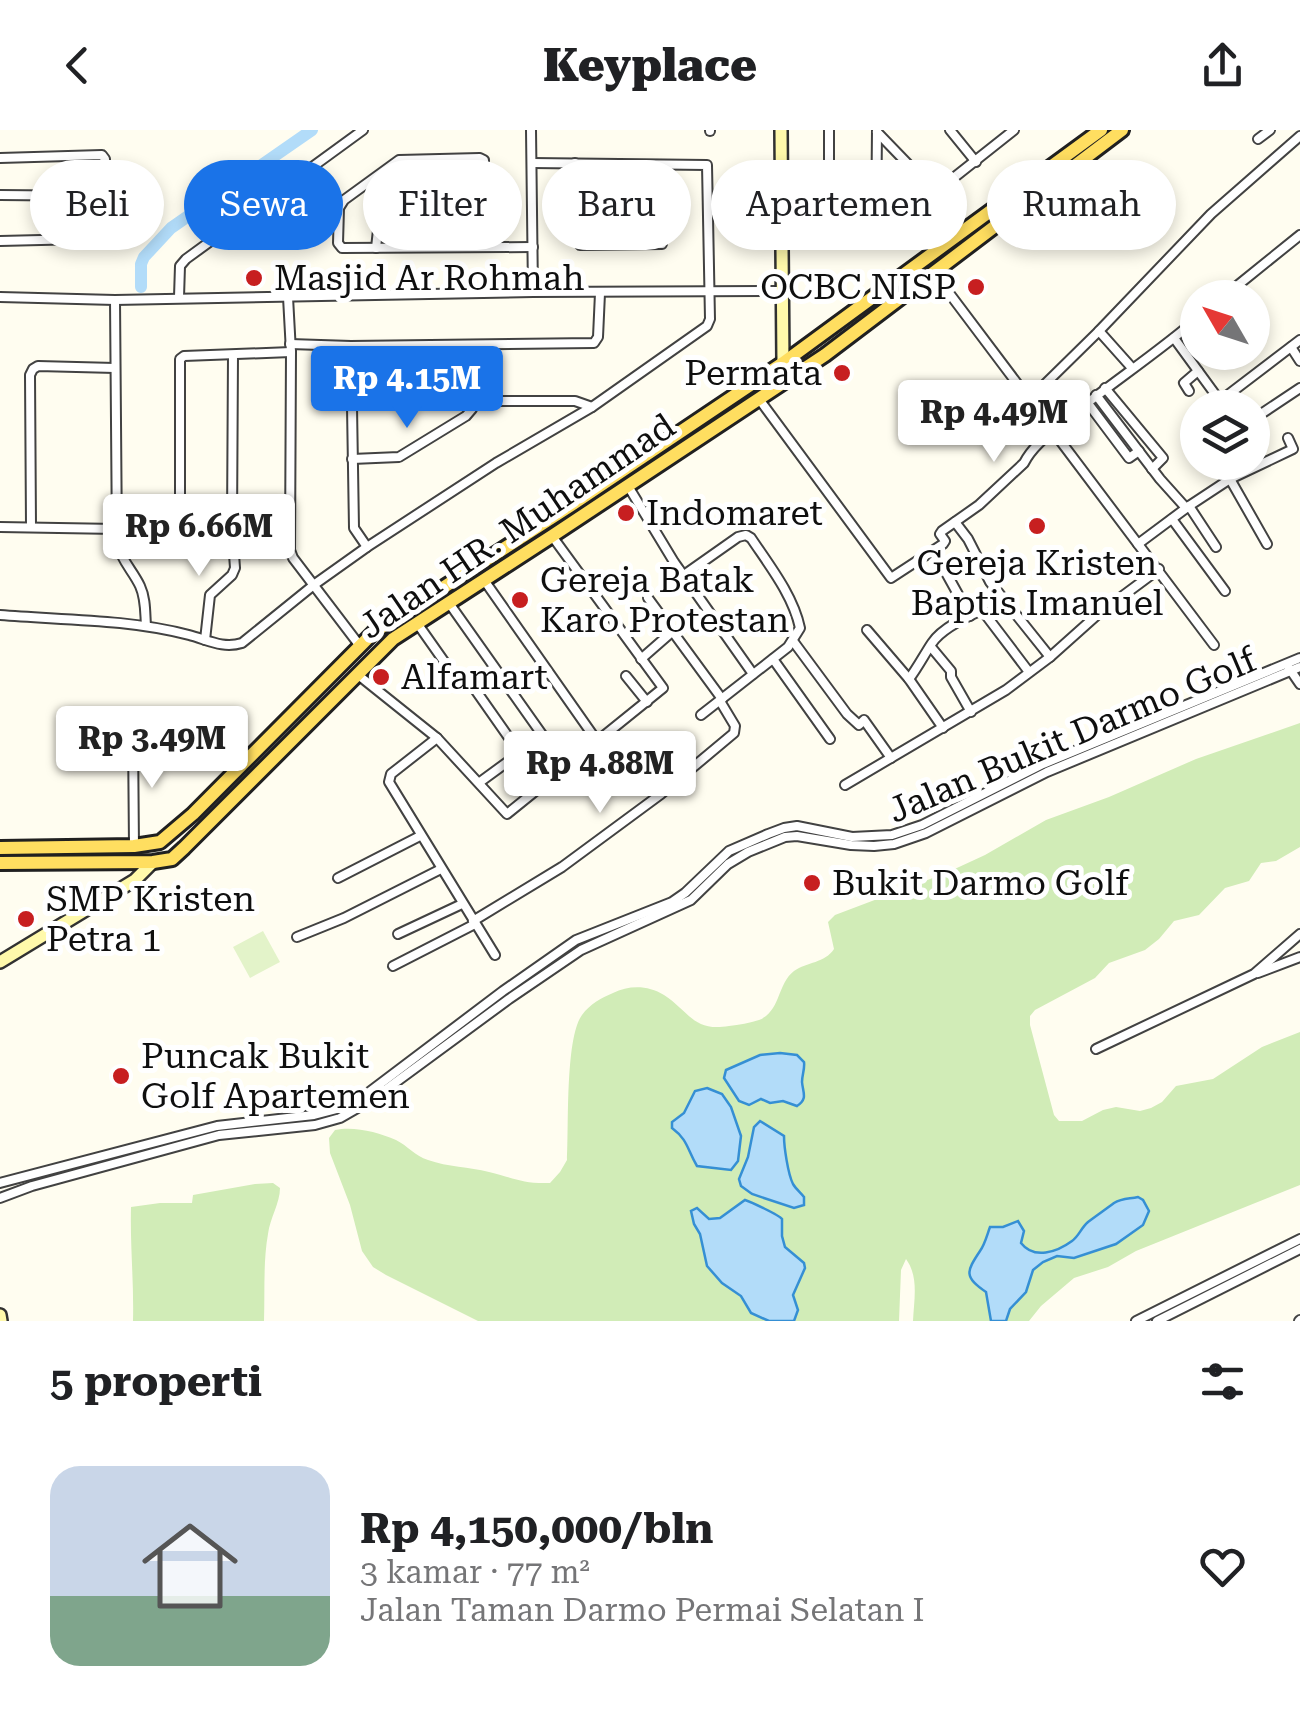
<!DOCTYPE html>
<html lang="id">
<head>
<meta charset="utf-8">
<style>
	body { margin:0; font-family:"Roboto Serif",serif; background:#f2f2f2; color:#202124; height:100vh; display:flex; flex-direction:column; font-size:38px; white-space:nowrap }
	* { box-sizing:border-box; margin:0 }
	p { font-size:32px; color:#757577 }
	.icon { flex:none; width:55px; height:55px; fill:none; stroke:currentColor; stroke-width:2; stroke-linecap:round; stroke-linejoin:round }
	.map { position:relative; height:1191px; overflow:hidden }
	.details { display:flex; flex-direction:column; background:#fff; flex:1 }
	.details>* { flex:none }
	.top-card { position:absolute; left:30px; top:30px; width:1240px; height:90px; display:flex; gap:20px }
	.needle { width:65px; rotate:309deg }
	.buttons { position:absolute; left:1180px; top:150px; display:grid; gap:20px }
	.buttons a { display:grid; place-items:center; width:90px; height:90px; border-radius:50%; background:#fff; box-shadow:0 5px 15px #0003; font-size:50px }
	.price { position:absolute; translate:-50% -85px; padding:0 22px; border-radius:10px; background:#fff; color:#222; font-size:32px; line-height:65px; filter:drop-shadow(0 2px 5px #0008) }
	.price::after { content:''; position:absolute; left:50%; top:60px; width:30px; height:22px; margin-left:-15px; background:inherit; clip-path:polygon(0 0,100% 0,50% 100%) }
	.price.selected { background:#1a73e8; color:#fff }
	ul { padding:0; list-style:none }
	li { display:flex; align-items:center; gap:30px; height:250px; padding:0 50px }
	li+li { border-top:2px solid #e0e0e0 }
	li span { display:grid; place-items:center; flex:none; width:280px; height:200px; border-radius:30px; color:#555 }
	li>.icon { margin-inline-start:auto }
	span .icon { width:120px; height:120px; fill:#fffc; stroke-width:1 }
	li b { font-size:42px }
	h2 { display:flex; justify-content:space-between; align-items:center; height:120px; padding:0 50px; font-size:42px }
	.pill { padding:0 35px; border-radius:45px; background:#fff; box-shadow:0 5px 15px #0003; font-size:35px; line-height:90px }
	.pill.selected { background:#1a73e8; color:#fff }
	header { display:flex; justify-content:space-between; align-items:center; height:130px; padding:0 50px; background:#fff; font-size:45px; font-weight:800 }
	.map>svg:first-child { display:block }
</style>
</head>
<body>
<header><svg class="icon" aria-label="back" viewBox="0 0 24 24"><path d="M15 5l-7 7 7 7"/></svg>Keyplace<svg class="icon" aria-label="share" viewBox="0 0 24 24"><path d="M12 15V3M7 8l5-5 5 5M5 13v7h14v-7"/></svg></header>
<div class="map">
<svg width="1300" height="1191" viewBox="0 0 1300 1191">
	<rect width="100%" height="100%" fill="#fffdf0"/>
	<g fill="#d1ecb7">
		<path d="M1300,593V717L1276,731L1261,733L1249,751L1225,758L1199,785L1174,791L1159,809L1145,820L1109,833L1095,848L1035,880L1030,886V895L1054,985L1059,991H1082L1103,980L1116,977L1140,981L1151,978L1162,972L1176,956L1213,949L1262,917L1300,902V1055L1136,1121L1108,1137L1074,1148L1041,1176L1029,1191H913C914,1169 919,1147 906,1129L901,1140L899,1191H478L386,1145L373,1137L362,1121L350,1075L330,1023L329,1008L335,1000C354,996 378,1002 396,1010C408,1016 415,1026 428,1030C448,1037 469,1037 489,1042C514,1048 523,1054 550,1053L560,1042L567,1030C569,998 565,908 582,885C590,874 601,868 613,863C629,855 648,855 664,865C690,882 693,902 729,896C739,895 750,893 759,890C781,881 777,854 794,841C807,832 825,833 834,819L828,792L835,785L946,743L985,725L1046,690L1109,667L1196,629Z"/>
		<path d="M273,1053L280,1058C280,1073 270,1088 268,1104C263,1132 265,1162 264,1191H133C134,1153 130,1116 131,1077L160,1073H192L193,1065L255,1054Z"/>
	</g>
	<path fill="#e3f3c9" d="M263,801L280,832L250,848L233,817Z"/>
	<g fill="#b2dcf9" stroke="#358fd4" stroke-width="2.5">
		<path d="M780,923L797,925L804,932C805,939 802,945 802,952C803,963 808,969 797,976L783,971L770,973L761,969L749,975L739,971L724,948L726,940L760,925Z"/>
		<path d="M707,958L722,964L731,977L741,1006L738,1031L731,1040L697,1036C687,1019 688,1010 672,998V992L684,983L695,961Z"/>
		<path d="M760,991L784,1006C784,1017 788,1044 793,1054C796,1059 801,1063 804,1067V1075L794,1078L752,1064L741,1056L739,1049L748,1027L754,997Z"/>
		<path d="M1138,1067L1143,1070L1149,1081L1143,1095L1116,1114L1074,1128L1057,1126L1043,1132L1033,1140L1026,1162L1010,1179L1006,1191H991L986,1162C964,1147 966,1142 980,1121C985,1114 987,1105 990,1097H1003L1018,1091L1024,1101L1021,1113C1034,1130 1057,1122 1072,1111C1079,1106 1081,1098 1088,1092C1096,1086 1106,1079 1114,1073C1122,1068 1129,1069 1138,1067Z"/>
		<path d="M745,1070C751,1072 779,1085 782,1089V1106L785,1117L804,1133L805,1138L793,1165L798,1180L794,1191H769L751,1183L741,1166L722,1153L707,1136L700,1104L694,1094L691,1081L697,1078L709,1089L720,1088Z"/>
	</g>
	<g fill="none" stroke-linecap="round" stroke-linejoin="round">
		<path stroke="#b2dcf9" stroke-width="12" d="M141,157V134L144,127L171,98L312,0"/>
		<g stroke="#424242" stroke-width="12">
			<g id="street">
				<path d="M531,0L533,162"/>
				<path d="M710,0V1"/>
				<path d="M950,0L976,32"/>
				<path d="M877,2L934,61H937L1014,0"/>
				<path d="M1258,9L1270,0"/>
				<path d="M0,28L102,25L105,29L103,108"/>
				<path d="M575,33L576,110L580,115L662,114L663,36"/>
				<path d="M0,65L105,66"/>
				<path d="M575,84L663,81"/>
				<path d="M829,103V0"/>
				<path d="M782,104L876,103L877,0"/>
				<path d="M0,111L123,108"/>
				<path d="M482,116L484,30L480,28L399,30L344,70L339,78L338,113L342,118L533,117"/>
				<path d="M376,118L379,91L408,70L484,67"/>
				<path d="M934,143L1214,515"/>
				<path d="M0,167L115,170L533,162L781,161"/>
				<path d="M179,167L180,136L186,129L363,0"/>
				<path d="M288,167L291,222L290,420L293,428L360,516"/>
				<path d="M1222,168L1300,105"/>
				<path d="M115,170L117,413C121,430 133,441 140,456C146,469 145,483 146,496"/>
				<path d="M1099,201L1132,238"/>
				<path d="M1174,208L1220,271L1300,210"/>
				<path d="M290,214L351,216L594,213L598,207L600,163"/>
				<path d="M351,216L354,398L367,417"/>
				<path d="M1291,217L1300,231"/>
				<path d="M1105,258L1163,328L1152,339"/>
				<path d="M1189,261L1184,253L1198,241"/>
				<path d="M1096,265L1160,349L1186,378"/>
				<path d="M1027,268L1042,257L1099,201L1211,84L1300,6"/>
				<path d="M759,269L891,448L943,414L945,411L940,404L942,401L979,375L1024,333C1033,315 1052,302 1067,289C1110,254 1156,224 1198,188"/>
				<path d="M351,271H575L592,277"/>
				<path d="M1087,272L1129,328L1139,321"/>
				<path d="M1252,290L1300,258"/>
				<path d="M352,329L399,327L466,286L472,279L473,271"/>
				<path d="M1230,349L1267,414"/>
				<path d="M628,356L674,432L753,544"/>
				<path d="M1189,376L1216,417"/>
				<path d="M1172,389L1225,461"/>
				<path d="M955,392L968,409L990,452L1050,527"/>
				<path d="M31,396L30,245L33,239L38,236L115,238"/>
				<path d="M232,396L187,397L180,390V229L184,226L291,222"/>
				<path d="M0,397L117,399"/>
				<path d="M1138,414L1189,376L1230,349L1293,319L1288,308"/>
				<path d="M934,421L970,486"/>
				<path d="M684,445L738,407L746,405L751,408C769,435 793,465 800,498L788,517L701,585"/>
				<path d="M484,450L597,611"/>
				<path d="M648,468L722,569"/>
				<path d="M449,473L565,637"/>
				<path d="M0,485C62,490 128,489 189,505C208,510 223,519 242,513L315,454L367,417L496,333L592,277L707,196L710,189L707,35L532,33"/>
				<path d="M417,493L455,547L467,548L519,622"/>
				<path d="M867,500L909,549L943,598"/>
				<path d="M205,510L210,465L232,445L235,438L232,396L233,225"/>
				<path d="M793,511L847,584L859,595L864,590L891,628"/>
				<path d="M931,517L951,541V547L971,582"/>
				<path d="M641,529L673,501"/>
				<path d="M773,529L830,609"/>
				<path d="M1289,538L1300,554"/>
				<path d="M357,544L437,608L507,684L663,558L552,406"/>
				<path d="M626,546L647,572"/>
				<path d="M909,549C918,537 924,525 932,513C942,498 966,487 982,480L1029,542"/>
				<path d="M133,606L134,716"/>
				<path d="M437,608L391,644L389,652L495,825"/>
				<path d="M480,652L543,606"/>
				<path d="M845,655L1006,560L1050,527L1097,485L1159,439"/>
				<path d="M338,748L420,706"/>
				<path d="M473,791L562,737L661,664L734,603L735,596L720,571"/>
				<path d="M398,804L462,774"/>
				<path d="M297,807L344,788L441,739"/>
				<path d="M393,836L475,794"/>
				<path d="M1258,843L1300,827"/>
				<path d="M1096,919L1254,844L1300,804"/>
				<path d="M0,1053L217,996L314,985L337,979L368,963L503,861L576,810L672,772L685,763L729,721L768,704L784,698L797,696L852,707L892,705L922,695L1043,634L1300,528"/>
				<path d="M0,1068L32,1056L219,1005L315,995L340,988L373,969L509,869L581,820L691,770L728,734L748,722L785,707L797,706L851,715L874,716L894,714L926,703L1047,642L1300,537"/>
				<path d="M1136,1191L1300,1109"/>
				<path d="M1157,1191L1300,1119"/>
				<path d="M1299,1191L1300,1190"/>
			</g>
		</g>
		<g stroke="#313131" stroke-width="16">
			<g id="secondary">
				<path d="M781,0L783,233"/>
				<path d="M0,832L135,750L153,732"/>
				<path d="M0,1185L1,1191"/>
			</g>
		</g>
		<g stroke="#202020" stroke-width="18">
			<g id="primary">
				<path d="M0,718L134,716L160,712L193,684L374,502L570,376L783,233L1101,0"/>
				<path d="M0,733L153,732L172,729L184,718L393,509L552,406L825,225L1122,0"/>
			</g>
		</g>
		<use href="#street" stroke="#fff" stroke-width="8"/>
		<use href="#secondary" stroke="#fff9ab" stroke-width="11"/>
		<use href="#primary" stroke="#ffde60" stroke-width="12"/>
	</g>
	<g fill="#c71f20" stroke="#fff" stroke-width="4">
		<circle cx="254" cy="148" r="10"/>
		<circle cx="976" cy="157" r="10"/>
		<circle cx="842" cy="243" r="10"/>
		<circle cx="626" cy="383" r="10"/>
		<circle cx="1037" cy="396" r="10"/>
		<circle cx="520" cy="470" r="10"/>
		<circle cx="381" cy="547" r="10"/>
		<circle cx="812" cy="753" r="10"/>
		<circle cx="26" cy="789" r="10"/>
		<circle cx="121" cy="946" r="10"/>
	</g>
	<g text-anchor="middle" stroke-width="10" stroke-linejoin="round" paint-order="stroke">
		<g font-size="35" fill="#0f0f0f" stroke="#fff" text-anchor="start">
			<text x="274" y="160">Masjid Ar Rohmah</text>
			<text x="956" y="169" text-anchor="end">OCBC NISP</text>
			<text x="822" y="255" text-anchor="end">Permata</text>
			<text x="646" y="395">Indomaret</text>
			<text x="1037" y="445" text-anchor="middle">Gereja Kristen<tspan x="1037" dy="40">Baptis Imanuel</tspan></text>
			<text x="540" y="462">Gereja Batak<tspan x="540" dy="40">Karo Protestan</tspan></text>
			<text x="401" y="559">Alfamart</text>
			<text x="832" y="765">Bukit Darmo Golf</text>
			<text x="46" y="781">SMP Kristen<tspan x="46" dy="40">Petra 1</tspan></text>
			<text x="141" y="938">Puncak Bukit<tspan x="141" dy="40">Golf Apartemen</tspan></text>
		</g>
		<g font-size="35" fill="#0f0f0f" stroke="#fff">
			<text transform="translate(517 396) rotate(-34)" y="12">Jalan HR. Muhammad</text>
			<text transform="translate(1072 605) rotate(-23)" y="12">Jalan Bukit Darmo Golf</text>
		</g>
	</g>
</svg>
<div class="buttons">
<a><svg class="needle" viewBox="-14 -14 28 28"><path d="M0-13l5 13h-10z" fill="#e53935"/><path d="M0 13l5-13h-10z" fill="#757577"/></svg></a>
<a><svg class="icon" aria-label="layers" viewBox="0 0 24 24"><path d="M12 4l9 5-9 5-9-5zM3 14l9 5 9-5"/></svg></a>
</div>
<b class="price selected" style="left:407px;top:301px">Rp 4.15M</b>
<b class="price" style="left:994px;top:335px">Rp 4.49M</b>
<b class="price" style="left:199px;top:449px">Rp 6.66M</b>
<b class="price" style="left:152px;top:661px">Rp 3.49M</b>
<b class="price" style="left:600px;top:686px">Rp 4.88M</b>
<div class="top-card">
<a class="pill">Beli</a>
<a class="pill selected">Sewa</a>
<a class="pill">Filter</a>
<a class="pill">Baru</a>
<a class="pill">Apartemen</a>
<a class="pill">Rumah</a>
</div>
</div>
<section class="details">
<h2>5 properti<svg class="icon" aria-label="filters" viewBox="0 0 24 24"><path d="M4 7h16M4 17h16"/><circle cx="9" cy="7" r="2"/><circle cx="15" cy="17" r="2"/></svg></h2>
<ul>
<li><span style="background:linear-gradient(#c9d6e8 65%,#7fa58c 0)"><svg class="icon" aria-label="home" viewBox="0 0 24 24"><path d="M3 11l9-7 9 7M6 9v11h12V9"/></svg></span><div><b>Rp 4,150,000/bln</b><p>3 kamar · 77 m²</p><p>Jalan Taman Darmo Permai Selatan I</p></div><svg class="icon" aria-label="heart" viewBox="0 0 24 24"><path d="M12 20l-8-8c-3-5 5-10 8-4 3-6 11-1 8 4z"/></svg></li>
</ul>
</section>
</body>
</html>
